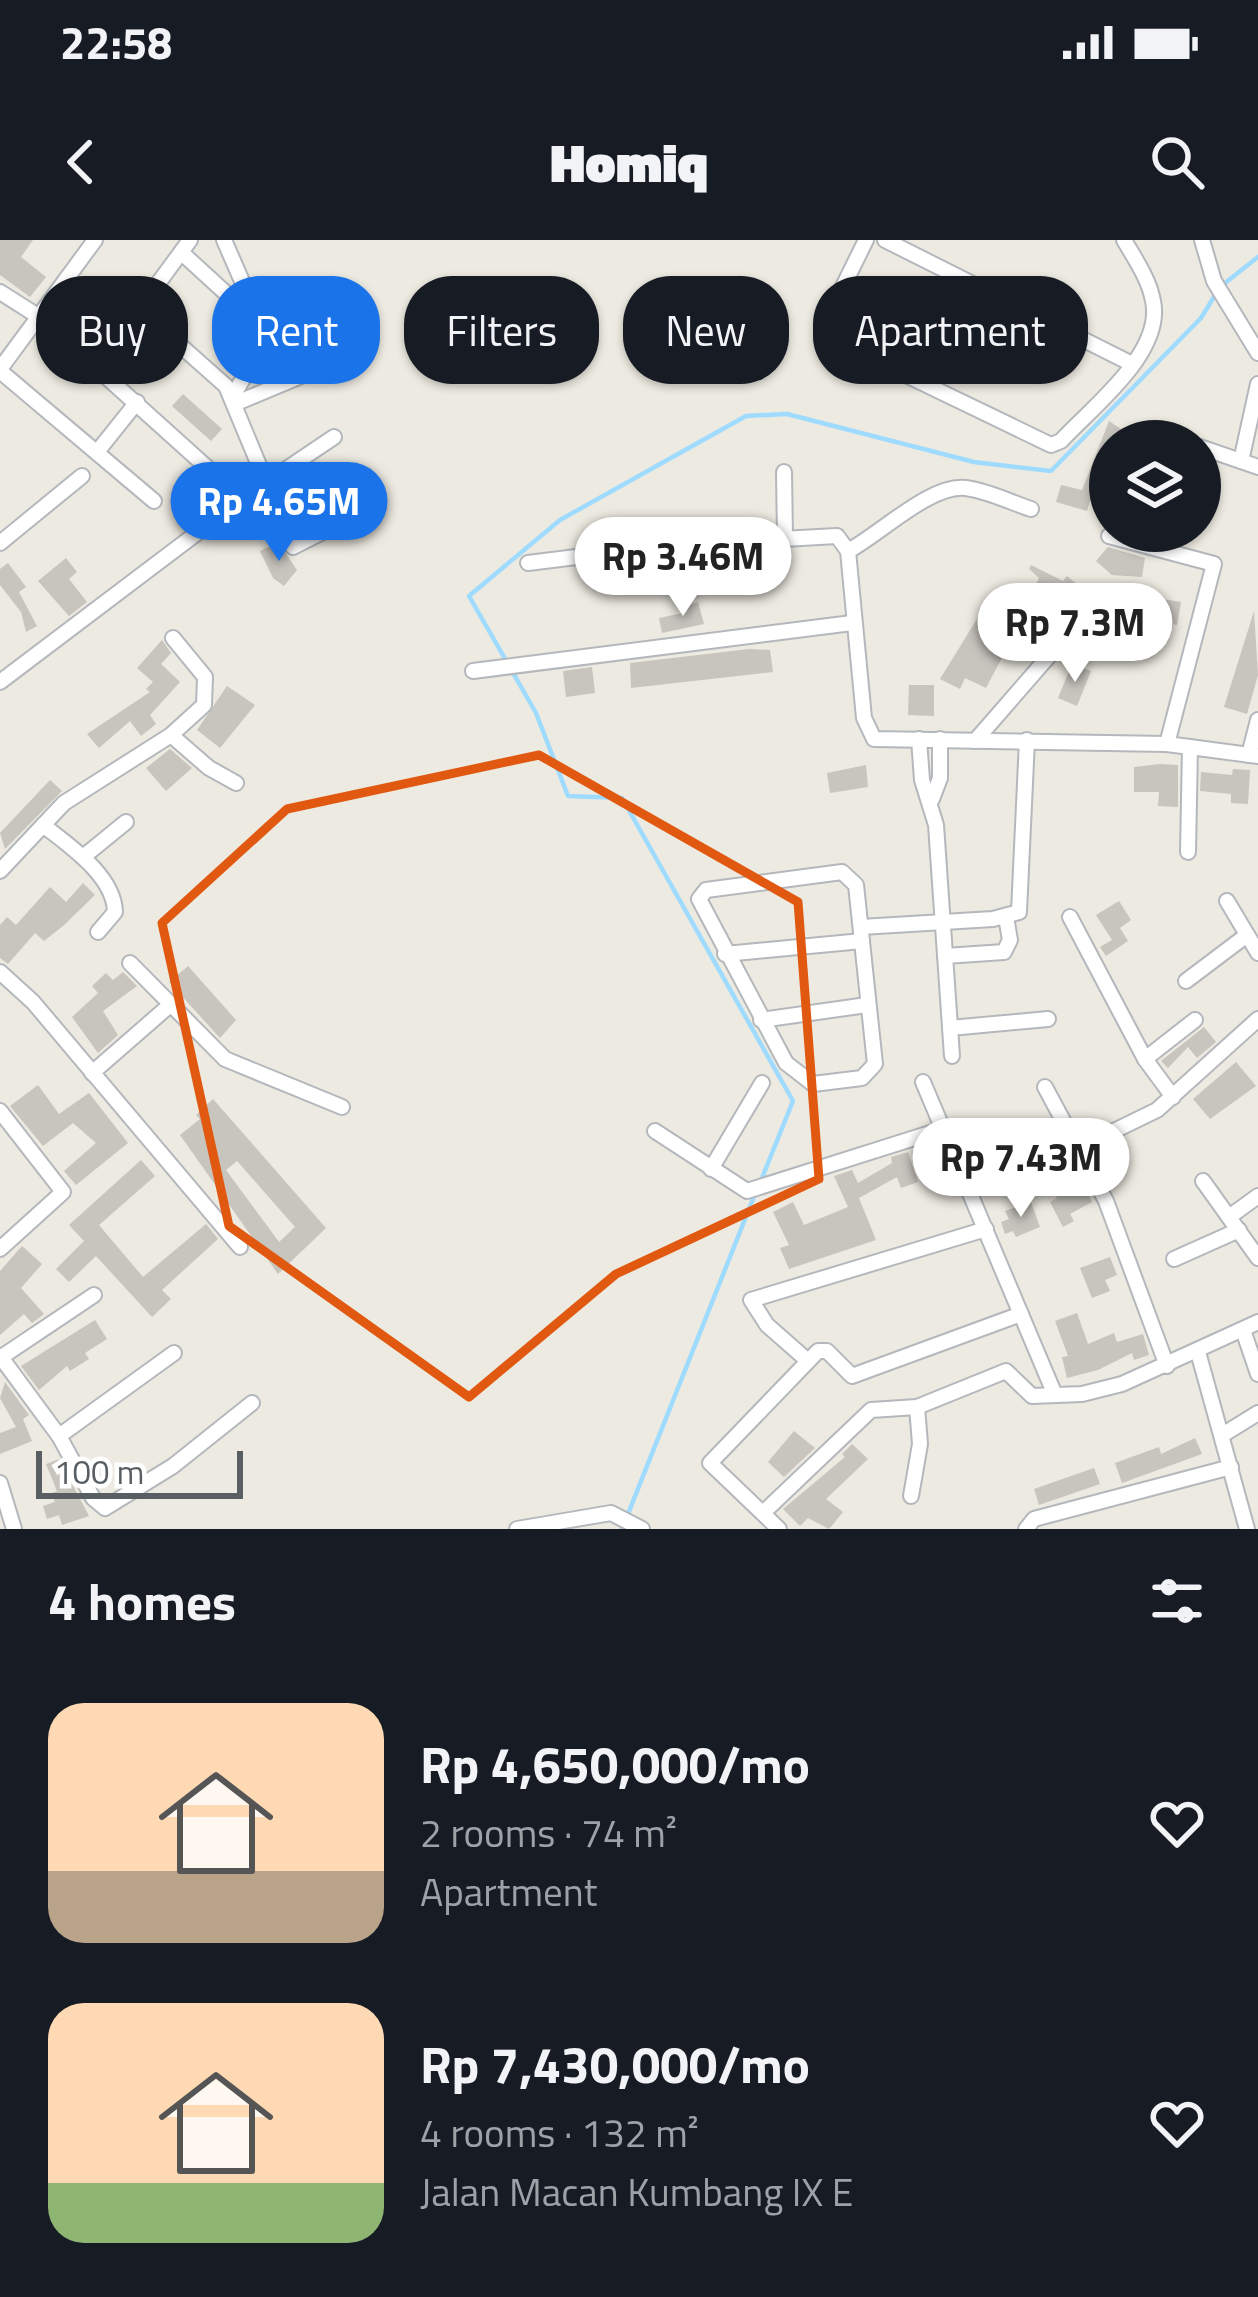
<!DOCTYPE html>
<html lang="en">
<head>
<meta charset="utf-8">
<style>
	body { margin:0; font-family:"Titillium Web",sans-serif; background:#20242c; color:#f1f3f6; height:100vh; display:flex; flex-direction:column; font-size:45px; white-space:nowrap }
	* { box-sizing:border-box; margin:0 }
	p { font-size:39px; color:#9ea1a6 }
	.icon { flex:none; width:66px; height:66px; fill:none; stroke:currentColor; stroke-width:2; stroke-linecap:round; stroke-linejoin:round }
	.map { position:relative; height:1289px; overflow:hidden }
	.sheet { display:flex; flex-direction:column; background:#171b24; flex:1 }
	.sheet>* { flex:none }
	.hud { position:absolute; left:36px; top:36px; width:1188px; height:108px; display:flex; gap:24px }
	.controls { position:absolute; left:1089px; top:180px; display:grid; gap:24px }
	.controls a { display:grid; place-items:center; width:132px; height:132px; border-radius:50%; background:#171b24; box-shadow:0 3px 9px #0004; font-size:60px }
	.scale { position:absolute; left:36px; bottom:30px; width:207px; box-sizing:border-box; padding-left:12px; border:6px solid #595e63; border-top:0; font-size:33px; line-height:42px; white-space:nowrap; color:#595e63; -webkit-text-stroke:9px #fff; paint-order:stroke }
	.price { position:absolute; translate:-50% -102px; padding:0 27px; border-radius:42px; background:#fff; color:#222; font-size:39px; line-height:78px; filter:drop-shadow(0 3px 6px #0008) }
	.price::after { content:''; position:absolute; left:50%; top:72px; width:36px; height:27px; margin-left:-18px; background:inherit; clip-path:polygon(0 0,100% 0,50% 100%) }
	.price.selected { background:#1a73e8; color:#fff }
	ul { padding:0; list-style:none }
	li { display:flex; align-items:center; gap:36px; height:300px; padding:0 48px }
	li span { display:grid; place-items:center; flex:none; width:336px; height:240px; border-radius:36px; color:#555 }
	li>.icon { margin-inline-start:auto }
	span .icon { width:144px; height:144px; fill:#fffc; stroke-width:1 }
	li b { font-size:51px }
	h2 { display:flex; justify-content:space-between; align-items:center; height:144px; padding:0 48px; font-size:51px }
	.tag { padding:0 42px; border-radius:48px; background:#171b24; box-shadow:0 3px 9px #0004; font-size:42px; line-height:108px }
	.tag.selected { background:#1a73e8; color:#fff }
	.status { display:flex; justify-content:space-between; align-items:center; height:84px; padding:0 60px; background:#171b24; direction:ltr }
	.status svg { height:33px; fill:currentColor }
	header { display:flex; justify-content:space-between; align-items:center; height:156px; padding:0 48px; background:#171b24; font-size:54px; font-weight:800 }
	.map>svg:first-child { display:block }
</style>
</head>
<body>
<div class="status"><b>22:58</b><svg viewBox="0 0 49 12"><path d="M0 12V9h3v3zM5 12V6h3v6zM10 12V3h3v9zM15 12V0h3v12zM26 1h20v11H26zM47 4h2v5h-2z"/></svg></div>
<header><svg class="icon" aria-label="back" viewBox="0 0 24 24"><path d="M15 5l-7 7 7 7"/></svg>Homiq<svg class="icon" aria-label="search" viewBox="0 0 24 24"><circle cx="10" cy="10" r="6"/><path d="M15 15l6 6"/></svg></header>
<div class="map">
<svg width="1258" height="1289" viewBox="0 0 1258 1289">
	<rect width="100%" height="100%" fill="#edeae1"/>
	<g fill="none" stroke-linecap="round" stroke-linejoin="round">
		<g stroke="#9fdbff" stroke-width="4.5">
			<path d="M760,943L793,861L622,558L568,556L536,473L469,356L560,280L746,176L787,174L974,222L1051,231L1201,78L1220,47L1258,17"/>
			<path d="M622,1289L755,954"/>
		</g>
	</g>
	<g fill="#c8c4be" fill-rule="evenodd">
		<path d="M0,0H33L21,17L46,37L30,57L0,35Z"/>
		<path d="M79,62L107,86L92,103L64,78Z"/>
		<path d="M183,154L222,189L211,201L172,166Z"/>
		<path d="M1109,181L1127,193L1124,201H1110V245L1096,239L1087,271L1056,262L1061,245L1082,250Z"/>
		<path d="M278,302L297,330L284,346L273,338L260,311Z"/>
		<path d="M1108,307L1145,318L1142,337L1112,335L1096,321Z"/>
		<path d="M66,318L77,332L69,339L87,362L69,376L38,341Z"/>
		<path d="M8,323L26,347L19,352L37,386L26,392L21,372L0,345V329Z"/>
		<path d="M1031,325L1063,341L1067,336L1084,350L1072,365L1052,349L1047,358L1033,351L1039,338L1029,329Z"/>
		<path d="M1150,357L1181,362L1177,385L1146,380Z"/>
		<path d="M698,362L704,384L662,393L659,378L687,372L686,366Z"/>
		<path d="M1254,371L1258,435L1247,474L1224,467Z"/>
		<path d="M980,374L1023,398L1012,418L1004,414L986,448L965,438L960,449L940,439Z"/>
		<path d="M162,400L171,413L161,424L180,442L150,475L156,484L141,496L130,481L99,508L87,494L150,452L146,449L153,442L137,428Z"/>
		<path d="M749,409L770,410L773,432L631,448L630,423Z"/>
		<path d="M1072,424L1091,431L1077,466L1058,458Z"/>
		<path d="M592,427L595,453L566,457L563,431Z"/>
		<path d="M909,445H934V476L908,475Z"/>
		<path d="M227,446L255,465L220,508L197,490Z"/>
		<path d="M170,509L192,528L166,551L146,528Z"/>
		<path d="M1160,524L1178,525V567L1158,566L1159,552H1134V527Z"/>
		<path d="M866,525L868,547L830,553L827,533Z"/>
		<path d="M1233,529L1250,530L1248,564L1231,563V554L1200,551L1201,532L1232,535Z"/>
		<path d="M50,540L62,551L5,609L0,593Z"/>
		<path d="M83,643L95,655L63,686L44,701L35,693L8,724L0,718V685L7,677L16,685L50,647L66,662Z"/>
		<path d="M1119,661L1131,680L1120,688L1128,701L1106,716L1100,707L1112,700L1096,675Z"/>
		<path d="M188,726L236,780L220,798L169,742Z"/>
		<path d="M123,732L137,746L103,771L118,795L98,813L72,777L98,753L92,746L106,733L113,740Z"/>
		<path d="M1204,787L1216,802L1197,818L1188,807L1168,828L1161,821Z"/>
		<path d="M1236,822L1256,846L1210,879L1193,859Z"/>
		<path d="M38,845L59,874L89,853L128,903L76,945L64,931L96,903L73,883L43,906L10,866Z"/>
		<path d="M213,859L326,988L278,1034L180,895L200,879L196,875ZM237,921L295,987L279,1002L226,930Z"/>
		<path d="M908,912L918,942L901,948L897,937L859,958L876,1000L789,1029L780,1008L789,1005L773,972L793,962L804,985L848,967L834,936L852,930L858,943L892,923L891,917Z"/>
		<path d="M1061,914L1078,950L1084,946L1092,962L1070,974L1074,981L1063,987L1050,962L1057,958L1041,924Z"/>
		<path d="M141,920L155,936L99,985L143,1037L206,984L218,999L162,1050L171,1059L152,1077L96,1016L69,1042L56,1029L84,1001L69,985Z"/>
		<path d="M1031,962L1040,987L1016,997L1013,991L1005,994L1001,982L1009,979L1005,971Z"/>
		<path d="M22,1006L42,1024L21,1048L44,1074L32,1083L24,1074L0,1095V1031Z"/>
		<path d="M1110,1017L1117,1035L1105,1040L1110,1051L1092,1058L1080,1028Z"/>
		<path d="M1077,1073L1088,1104L1114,1093L1117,1102L1143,1094L1149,1115L1134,1120L1132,1113L1098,1130L1067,1138L1062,1117L1068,1116L1055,1081Z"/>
		<path d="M95,1080L107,1099L85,1113L89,1119L70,1131L67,1126L39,1150L21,1126Z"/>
		<path d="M5,1142L29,1175L23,1179L32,1201L0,1214V1193L16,1187L0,1158Z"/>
		<path d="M794,1191L815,1208L784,1237L768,1222Z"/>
		<path d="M1195,1198L1202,1214L1122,1243L1115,1223L1159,1207L1161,1214Z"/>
		<path d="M852,1204L868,1219L826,1259L843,1272L829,1289L808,1278L800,1286L783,1269L845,1217L842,1214Z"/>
		<path d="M59,1219L89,1276L62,1285L59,1275L47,1279L43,1266L55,1262L52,1253L57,1251L46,1224Z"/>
		<path d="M1094,1228L1100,1244L1039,1265L1034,1249Z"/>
	</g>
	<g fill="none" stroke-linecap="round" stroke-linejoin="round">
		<g stroke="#b4b8bc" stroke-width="18">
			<g id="minor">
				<path d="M224,0L286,142"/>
				<path d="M866,0L827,79L825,96L1051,205L1061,201C1092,167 1164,113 1153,61C1149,39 1135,19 1124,0"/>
				<path d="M885,0L1132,124"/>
				<path d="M1202,0L1214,41L1258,113"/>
				<path d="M182,13L253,78"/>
				<path d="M0,52L41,78L242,259"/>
				<path d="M138,68L226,146L293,307L366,270"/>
				<path d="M123,91L190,0"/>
				<path d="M0,129L95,0"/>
				<path d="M0,131L154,261"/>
				<path d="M232,157L266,101"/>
				<path d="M234,164L313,131"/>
				<path d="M1135,201L1148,191L1181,201"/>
				<path d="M1200,207L1258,227"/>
				<path d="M97,212L137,162"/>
				<path d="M1241,221L1258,144"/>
				<path d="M784,232L785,298"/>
				<path d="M1109,296L1214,324L1167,504"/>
				<path d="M0,303L82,236"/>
				<path d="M848,311C880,294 932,243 966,248C988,251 1010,262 1031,269"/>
				<path d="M528,323L673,305L837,296L848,311L864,478L874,499L1167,504L1258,516"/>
				<path d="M473,431L852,383"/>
				<path d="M0,442L242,259L334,197"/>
				<path d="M171,495L209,528L236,543"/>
				<path d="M919,499L922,540L936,585L952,816"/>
				<path d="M975,501L1096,362"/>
				<path d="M1249,515L1258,480"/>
				<path d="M932,559L940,538V499"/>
				<path d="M43,585C68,605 114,635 115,672L98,692"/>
				<path d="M1188,612L1190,507"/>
				<path d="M83,617L126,582"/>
				<path d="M0,631L64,563L171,495L204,465L205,437L173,398"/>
				<path d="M842,632L856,645L875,824L862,838L813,844L786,823L699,659L706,650Z"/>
				<path d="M1227,661L1258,713"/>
				<path d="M1070,677L1145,819L1173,857"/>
				<path d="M861,687L993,679L1019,672L1027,500"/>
				<path d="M725,714L862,701"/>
				<path d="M945,716L1004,712L1010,700L1006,677"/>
				<path d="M130,723L225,819L342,867"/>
				<path d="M0,732L33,762L240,1007"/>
				<path d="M1186,741L1247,695"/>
				<path d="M761,780L867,765"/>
				<path d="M950,788L1048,779"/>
				<path d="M1145,819L1195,780"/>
				<path d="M92,833L170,765"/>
				<path d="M923,842L1055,1155"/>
				<path d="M1045,847L1106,961L1167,1126"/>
				<path d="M0,871L63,952L0,1009"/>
				<path d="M655,891L747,951L943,889"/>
				<path d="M1081,907L1157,870L1258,779"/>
				<path d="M711,929L762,843"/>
				<path d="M1203,941L1258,1018"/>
				<path d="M1229,977L1258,956"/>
				<path d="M1174,1019L1239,990"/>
				<path d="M1243,1090L1258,1134"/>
				<path d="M1198,1112L1247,1289"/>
				<path d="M0,1116L59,1196L93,1258L105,1268L173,1226L252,1163"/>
				<path d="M0,1118L94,1055"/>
				<path d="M808,1121L767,1085L751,1060L986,989"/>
				<path d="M1224,1194L1258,1173"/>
				<path d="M59,1196L174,1113"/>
				<path d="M0,1243L14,1289"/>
				<path d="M911,1256L920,1204L917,1167"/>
				<path d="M764,1272L871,1170L917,1167L1006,1131L1032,1156L1082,1154L1122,1144L1258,1082"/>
				<path d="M517,1289L611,1273L642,1289"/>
				<path d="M779,1289L710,1223L818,1111H827L852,1136L1021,1074"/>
				<path d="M1026,1289L1034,1279L1231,1227"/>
			</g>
		</g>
		<use href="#minor" stroke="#fff" stroke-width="14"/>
	</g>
	<path fill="none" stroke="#e15910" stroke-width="9" stroke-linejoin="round" d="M539,515L798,662L819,939L616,1034L469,1157L229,986L162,683L287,569Z"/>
</svg>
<div class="controls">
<a><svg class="icon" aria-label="layers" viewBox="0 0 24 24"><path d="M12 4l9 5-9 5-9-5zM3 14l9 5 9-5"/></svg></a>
</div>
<div class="scale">100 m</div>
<b class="price selected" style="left:279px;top:324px">Rp 4.65M</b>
<b class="price" style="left:683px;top:379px">Rp 3.46M</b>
<b class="price" style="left:1075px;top:445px">Rp 7.3M</b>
<b class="price" style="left:1021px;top:980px">Rp 7.43M</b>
<div class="hud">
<a class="tag">Buy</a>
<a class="tag selected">Rent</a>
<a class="tag">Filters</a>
<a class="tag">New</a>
<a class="tag">Apartment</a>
</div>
</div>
<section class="sheet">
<h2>4 homes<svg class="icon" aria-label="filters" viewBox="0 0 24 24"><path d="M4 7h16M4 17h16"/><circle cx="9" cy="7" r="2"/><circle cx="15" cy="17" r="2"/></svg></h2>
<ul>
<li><span style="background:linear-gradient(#ffd9b3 70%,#b9a48a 0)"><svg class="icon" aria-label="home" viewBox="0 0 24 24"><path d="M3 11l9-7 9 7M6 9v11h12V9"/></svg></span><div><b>Rp 4,650,000/mo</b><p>2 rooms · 74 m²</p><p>Apartment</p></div><svg class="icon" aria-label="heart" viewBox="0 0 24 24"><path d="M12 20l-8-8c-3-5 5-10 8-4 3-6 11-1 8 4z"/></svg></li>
<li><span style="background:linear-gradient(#ffd9b3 75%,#8fb573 0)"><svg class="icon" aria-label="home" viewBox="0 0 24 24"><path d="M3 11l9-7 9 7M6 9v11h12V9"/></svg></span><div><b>Rp 7,430,000/mo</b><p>4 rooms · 132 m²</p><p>Jalan Macan Kumbang IX E</p></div><svg class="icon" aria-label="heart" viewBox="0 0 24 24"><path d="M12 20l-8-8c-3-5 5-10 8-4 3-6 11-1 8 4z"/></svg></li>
</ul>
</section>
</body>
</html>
